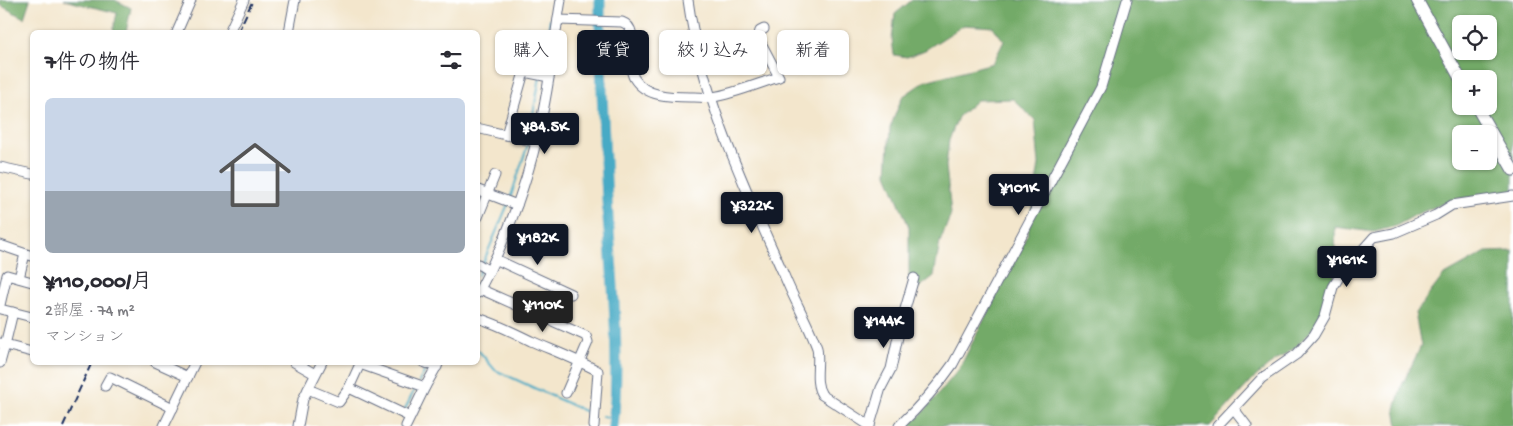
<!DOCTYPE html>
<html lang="ja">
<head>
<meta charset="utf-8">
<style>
	body { margin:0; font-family:"Gochi Hand","Klee One",sans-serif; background:#f7f7f7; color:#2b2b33; height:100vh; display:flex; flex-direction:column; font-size:19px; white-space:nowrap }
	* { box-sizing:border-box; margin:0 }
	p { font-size:16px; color:#7c7c81 }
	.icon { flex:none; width:28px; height:28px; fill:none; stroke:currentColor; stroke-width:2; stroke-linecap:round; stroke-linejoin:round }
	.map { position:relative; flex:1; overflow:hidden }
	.panel { position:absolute; left:30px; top:30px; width:450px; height:335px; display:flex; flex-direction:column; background:#fff; border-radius:8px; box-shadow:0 1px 4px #0004 }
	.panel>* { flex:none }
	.top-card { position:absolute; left:495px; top:30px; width:475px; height:45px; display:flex; gap:10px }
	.tools { position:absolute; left:1452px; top:15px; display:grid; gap:10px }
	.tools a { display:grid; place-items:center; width:45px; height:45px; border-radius:8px; background:#fff; box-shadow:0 1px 4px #0004; font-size:25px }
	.price { position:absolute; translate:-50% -42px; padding:0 11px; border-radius:5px; background:#111827; color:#fff; font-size:16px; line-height:32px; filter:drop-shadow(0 1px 2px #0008) }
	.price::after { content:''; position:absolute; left:50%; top:30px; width:15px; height:11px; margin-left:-8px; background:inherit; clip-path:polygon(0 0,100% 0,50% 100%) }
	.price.active { background:#222; color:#fff }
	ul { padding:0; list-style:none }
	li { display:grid; align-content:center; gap:10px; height:265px; padding:0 15px }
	li span { display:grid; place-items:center; height:155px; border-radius:8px; color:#555 }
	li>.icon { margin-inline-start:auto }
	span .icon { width:90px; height:90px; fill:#fffc; stroke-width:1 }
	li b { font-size:21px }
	h2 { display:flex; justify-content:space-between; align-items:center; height:60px; padding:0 15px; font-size:21px }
	.chip { padding:0 18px; border-radius:8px; background:#fff; box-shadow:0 1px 4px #0004; font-size:18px; line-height:45px }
	.chip.active { background:#111827; color:#fff }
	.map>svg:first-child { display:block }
</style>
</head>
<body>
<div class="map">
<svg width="1513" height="426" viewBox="0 0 1513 426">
	<rect width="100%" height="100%" fill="#fff"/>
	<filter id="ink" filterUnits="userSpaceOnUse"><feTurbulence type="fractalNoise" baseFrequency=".02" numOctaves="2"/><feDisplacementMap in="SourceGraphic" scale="10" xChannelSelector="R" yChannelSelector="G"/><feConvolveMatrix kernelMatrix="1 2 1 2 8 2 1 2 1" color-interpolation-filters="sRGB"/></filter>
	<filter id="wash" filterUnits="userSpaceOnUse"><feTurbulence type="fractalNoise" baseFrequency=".0096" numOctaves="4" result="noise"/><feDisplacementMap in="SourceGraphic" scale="20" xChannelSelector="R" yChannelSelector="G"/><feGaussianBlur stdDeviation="1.12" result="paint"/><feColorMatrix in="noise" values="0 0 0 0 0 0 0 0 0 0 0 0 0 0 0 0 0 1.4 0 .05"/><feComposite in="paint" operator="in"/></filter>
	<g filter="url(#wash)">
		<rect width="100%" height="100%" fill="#f3e6cc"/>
		<g fill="#73aa67" stroke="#476c62" fill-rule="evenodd">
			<path d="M0,0H30L24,18L0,5Z"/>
			<path d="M64,0H115L131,8L126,32H113L117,13Z"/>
			<path d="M912,0H1513V193L1455,199L1417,214L1396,226L1374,232L1335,227L1336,269L1324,312L1311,331L1296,347L1268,366L1252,380L1210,426H907L921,415L959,369L1028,233L1039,164L1035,120L1013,99L977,100L958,117L949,140L946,166L951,214L940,242L934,276L916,290L909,279V227L887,174L890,128L902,97L925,81L993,63L1004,41L993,27L964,25L925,50L907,57L894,55L892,39L895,14ZM1461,24H1489V51H1461ZM1461,79H1489V106H1461ZM1461,134H1489V161H1461Z"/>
			<path d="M1513,251V426H1398L1395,409L1402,385L1421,346L1415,313L1443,276L1486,252Z"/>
		</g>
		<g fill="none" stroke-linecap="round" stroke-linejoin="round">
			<g stroke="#46aac5" stroke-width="2">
				<path d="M541,73L550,19"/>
				<path d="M529,136L540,77"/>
				<path d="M510,199L528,144"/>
				<path d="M483,263L508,204"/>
				<path d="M478,275L480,270"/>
				<path d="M478,350L495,370L591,414"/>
				<path d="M419,382L427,367"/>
				<path d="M405,409L416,387"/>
				<path d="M602,416L614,418"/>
			</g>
			<path stroke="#46aac5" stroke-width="11" d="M600,0C600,72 604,145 608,217C613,286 620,357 613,426"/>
		</g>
	</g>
	<g filter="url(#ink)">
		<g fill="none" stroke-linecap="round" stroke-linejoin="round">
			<g stroke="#676f84" stroke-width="11">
				<g id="minor">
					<path d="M688,0C701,95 745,188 784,275C794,300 808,323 817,348C820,363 813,382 822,395L870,426"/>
					<path d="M558,20L622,22C642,29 625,62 634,78C646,98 673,97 694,97C700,97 707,98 713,97C733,94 760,83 779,77L758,37L760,31L764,29"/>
					<path d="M177,32L191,0"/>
					<path d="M229,32L244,0"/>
					<path d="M289,32L295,0"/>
					<path d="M481,129L536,142"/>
					<path d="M506,135L524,72L549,77"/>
					<path d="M0,167L32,174"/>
					<path d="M478,190L517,205"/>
					<path d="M478,217L495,175"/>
					<path d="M0,245L32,256"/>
					<path d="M495,259L571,294"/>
					<path d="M478,264L489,271"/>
					<path d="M19,278L25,254"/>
					<path d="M480,289L586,336L588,342L566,393"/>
					<path d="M478,293C507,239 528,181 541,121C550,81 554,40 561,0"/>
					<path d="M0,305L7,275L32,282"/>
					<path d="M0,309L32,317"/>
					<path d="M478,318C497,324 513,332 531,341C554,351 576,359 598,371L594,426"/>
					<path d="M0,343L5,345L13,312"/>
					<path d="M155,362L188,377"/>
					<path d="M294,362L315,374"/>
					<path d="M423,362L437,367"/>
					<path d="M0,363L5,345L32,352"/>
					<path d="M105,386L110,377L173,408"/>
					<path d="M349,388L410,417"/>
					<path d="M308,389L339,402L349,388L360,364L425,387"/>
					<path d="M1234,409L1247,426"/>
					<path d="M870,425L881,388L891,369L901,323L914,278"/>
					<path d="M164,426L195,362"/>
					<path d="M298,426L303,399L322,362"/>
					<path d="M406,426L425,387L439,362"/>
					<path d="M899,426C919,407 937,387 953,364L1101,87L1127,0"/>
					<path d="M1217,426L1262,378L1297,354L1314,335L1325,316L1333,287L1341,274L1374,237L1394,233L1436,215L1452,205L1513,196"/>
				</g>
			</g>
			<g stroke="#676f84" stroke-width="13">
				<g id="major">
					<path d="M1417,0L1461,80"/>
					<path d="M1476,106L1513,170"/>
				</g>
			</g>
			<use href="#minor" stroke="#fff" stroke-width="9"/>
			<use href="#major" stroke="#fff" stroke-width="11"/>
			<g stroke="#1b2f5e" stroke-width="2" stroke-dasharray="8 4" stroke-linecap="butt">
				<path d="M238,32L253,0"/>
				<path d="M63,426L92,362"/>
			</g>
		</g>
	</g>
</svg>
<div class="tools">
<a><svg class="icon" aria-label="locate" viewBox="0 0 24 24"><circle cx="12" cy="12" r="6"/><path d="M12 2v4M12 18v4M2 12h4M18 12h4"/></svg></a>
<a>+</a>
<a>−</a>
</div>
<b class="price" style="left:545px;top:155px">¥84.5K</b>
<b class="price" style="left:1019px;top:216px">¥101K</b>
<b class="price" style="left:752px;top:234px">¥322K</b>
<b class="price" style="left:538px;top:266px">¥182K</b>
<b class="price" style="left:1347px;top:288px">¥161K</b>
<b class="price active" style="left:543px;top:333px">¥110K</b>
<b class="price" style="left:884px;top:349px">¥144K</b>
<div class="top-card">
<a class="chip">購入</a>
<a class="chip active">賃貸</a>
<a class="chip">絞り込み</a>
<a class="chip">新着</a>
</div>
<section class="panel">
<h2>7件の物件<svg class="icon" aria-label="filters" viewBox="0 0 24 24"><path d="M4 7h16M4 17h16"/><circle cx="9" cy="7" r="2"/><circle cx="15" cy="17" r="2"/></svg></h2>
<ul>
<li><span style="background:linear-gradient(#c9d6e8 60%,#9aa5b1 0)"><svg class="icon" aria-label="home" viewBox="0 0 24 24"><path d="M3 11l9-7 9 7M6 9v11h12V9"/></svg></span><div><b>¥110,000/月</b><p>2部屋 · 74 m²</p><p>マンション</p></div></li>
</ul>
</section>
</div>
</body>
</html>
